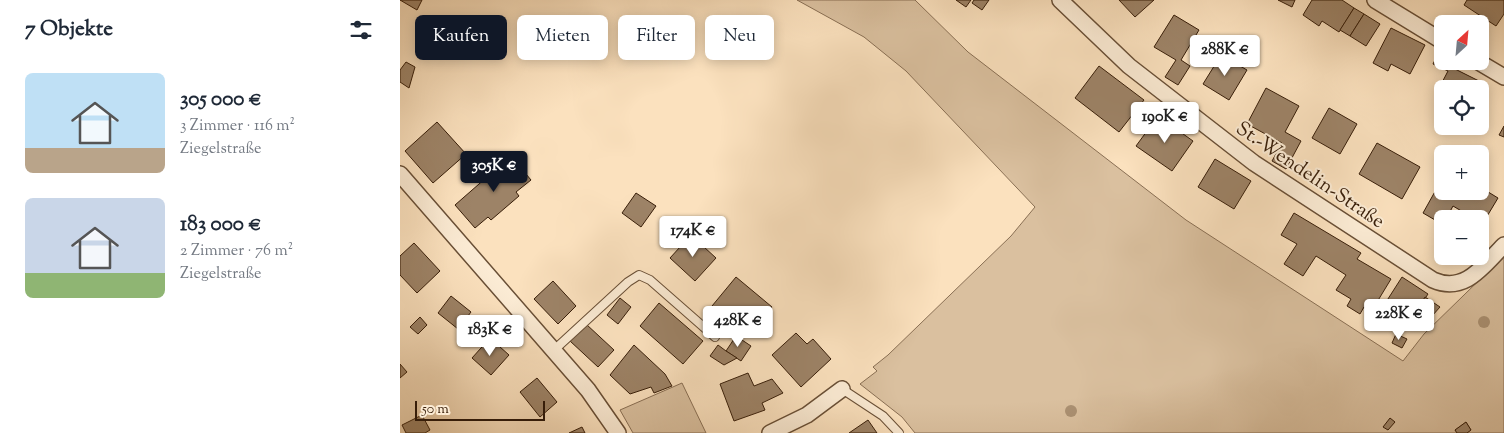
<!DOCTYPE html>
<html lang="de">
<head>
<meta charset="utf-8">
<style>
	body { margin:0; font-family:"Sorts Mill Goudy",serif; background:#f6f6f7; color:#1f2937; height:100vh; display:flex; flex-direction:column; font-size:19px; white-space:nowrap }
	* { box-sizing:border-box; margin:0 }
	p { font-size:16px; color:#747a83 }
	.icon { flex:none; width:28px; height:28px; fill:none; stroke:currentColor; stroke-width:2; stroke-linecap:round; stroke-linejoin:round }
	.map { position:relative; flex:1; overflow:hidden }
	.details { display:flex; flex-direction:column; background:#fff; width:400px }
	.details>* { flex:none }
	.top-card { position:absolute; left:15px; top:15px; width:475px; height:45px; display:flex; gap:10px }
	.needle { width:32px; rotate:26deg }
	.buttons { position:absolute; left:1034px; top:15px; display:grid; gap:10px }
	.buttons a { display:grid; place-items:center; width:55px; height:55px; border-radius:8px; background:#fff; box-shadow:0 2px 12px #0003; font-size:25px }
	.scale { position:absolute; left:15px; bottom:12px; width:130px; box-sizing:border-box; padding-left:5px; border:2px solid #381e09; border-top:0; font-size:14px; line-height:18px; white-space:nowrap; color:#381e09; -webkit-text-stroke:4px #fcecd5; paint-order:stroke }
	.price { position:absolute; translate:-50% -42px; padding:0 11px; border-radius:5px; background:#fff; color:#222; font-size:16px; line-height:32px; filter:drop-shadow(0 1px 2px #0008) }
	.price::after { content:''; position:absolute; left:50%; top:30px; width:15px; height:11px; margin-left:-8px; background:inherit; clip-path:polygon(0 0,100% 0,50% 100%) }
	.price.current { background:#111827; color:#fff }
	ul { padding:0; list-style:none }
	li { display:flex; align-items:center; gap:15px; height:125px; padding:0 25px }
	li span { display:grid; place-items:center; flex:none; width:140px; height:100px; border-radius:8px; color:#555 }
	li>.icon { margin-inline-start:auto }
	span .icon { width:60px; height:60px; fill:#fffc; stroke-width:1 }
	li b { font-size:21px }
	h2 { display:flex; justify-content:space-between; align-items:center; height:60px; padding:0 25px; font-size:21px }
	.chip { padding:0 18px; border-radius:8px; background:#fff; box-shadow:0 2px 12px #0003; font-size:18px; line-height:45px }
	.chip.current { background:#111827; color:#fff }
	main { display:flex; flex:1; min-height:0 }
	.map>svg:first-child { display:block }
</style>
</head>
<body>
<main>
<section class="details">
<h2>7 Objekte<svg class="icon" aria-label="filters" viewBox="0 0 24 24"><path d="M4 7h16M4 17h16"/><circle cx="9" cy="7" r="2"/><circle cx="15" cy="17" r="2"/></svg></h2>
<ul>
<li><span style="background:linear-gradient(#bfe0f5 75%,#b9a48a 0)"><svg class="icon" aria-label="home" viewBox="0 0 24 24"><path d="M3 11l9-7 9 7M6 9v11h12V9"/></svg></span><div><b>305 000 €</b><p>3 Zimmer · 116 m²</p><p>Ziegelstraße</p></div></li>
<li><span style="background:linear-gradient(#c9d6e8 75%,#8fb573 0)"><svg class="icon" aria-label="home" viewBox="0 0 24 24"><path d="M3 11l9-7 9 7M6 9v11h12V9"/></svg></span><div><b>183 000 €</b><p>2 Zimmer · 76 m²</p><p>Ziegelstraße</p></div></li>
</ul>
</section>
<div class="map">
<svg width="1104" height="433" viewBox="0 0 1104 433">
	<rect width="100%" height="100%" fill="#fbe1be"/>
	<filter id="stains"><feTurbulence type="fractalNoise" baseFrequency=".004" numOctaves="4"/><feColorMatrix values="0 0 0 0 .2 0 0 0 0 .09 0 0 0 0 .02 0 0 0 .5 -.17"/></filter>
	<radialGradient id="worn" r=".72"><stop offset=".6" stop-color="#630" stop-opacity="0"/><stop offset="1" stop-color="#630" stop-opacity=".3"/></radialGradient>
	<g fill="#dac09f" stroke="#896f54">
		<path d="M397,0H515L568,52L786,220L1003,361L1024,334L1104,256V433H1067L1071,430L1066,422L1055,430L1057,433H515L502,417L460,384L477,371L473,367L488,355L611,236L635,207L506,71L464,37Z"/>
		<path d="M282,383L306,433H233L220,410Z"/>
	</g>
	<g fill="#9d8367" stroke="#381e09">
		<path d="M0,0H22L17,10Z"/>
		<path d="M556,0H571L566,7Z"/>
		<path d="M574,0H589L582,10L572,3Z"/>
		<path d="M719,0H754L735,17Z"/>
		<path d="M878,0H895L892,7Z"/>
		<path d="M912,0H942L954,8L939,32L922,21L919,26L903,15Z"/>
		<path d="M1067,0H1104V14L1096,26L1064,5Z"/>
		<path d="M954,8L964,14L950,36L940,30Z"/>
		<path d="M964,14L980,24L966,46L950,36Z"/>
		<path d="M774,15L799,30L781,60L790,66L778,85L765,77L776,60L754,47Z"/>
		<path d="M991,28L1025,45L1010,74L991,64L988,71L973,63Z"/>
		<path d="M1041,48L1042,61H1054L1051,67L1087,85L1080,99V89H1042V98L1036,94L1048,71L1033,64Z"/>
		<path d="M821,55L847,70L829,100L803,84Z"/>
		<path d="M6,62L15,67L9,88L0,82V70Z"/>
		<path d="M699,66L744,100L719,132L675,98Z"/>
		<path d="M866,88L899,106L885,132L901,141L886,169L872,161L882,143L847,124Z"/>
		<path d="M929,108L957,124L940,154L912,138Z"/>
		<path d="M758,116L793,141L772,171L736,146Z"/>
		<path d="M37,122L66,154L33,183L5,151Z"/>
		<path d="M1104,126V137L1099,135Z"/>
		<path d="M977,143L1020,167L1002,199L959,174Z"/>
		<path d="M111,156L131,180L116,192L119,196L91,220L88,217L75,228L55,205Z"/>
		<path d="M815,159L851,181L834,209L798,187Z"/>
		<path d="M1042,179V191H1080V187L1098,198L1083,223L1080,219H1075L1053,206L1046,219H1042V224L1023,213Z"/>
		<path d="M236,193L256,206L241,227L222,213Z"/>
		<path d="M894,213L961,253L957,259L991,279L971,312L964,307L960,314L947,306L951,299L936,290L946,275L916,256L903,276L884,264L897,244L881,235Z"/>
		<path d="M291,235L316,258L295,281L270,258Z"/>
		<path d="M14,243L40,271L17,293L0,275V256Z"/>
		<path d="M336,277L372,307L348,336L312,306Z"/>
		<path d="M1002,277L1028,294L1012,318L986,302Z"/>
		<path d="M153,281L176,306L158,324L134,299Z"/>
		<path d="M51,296L71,312L58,329L38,313Z"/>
		<path d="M1025,297L1040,307L1024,325L1012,318Z"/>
		<path d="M220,298L231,307L218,324L207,315Z"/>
		<path d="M259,303L303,341L283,364L240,326Z"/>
		<path d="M20,317L27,325L18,334L10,327Z"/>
		<path d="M186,324L214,350L198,367L170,341Z"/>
		<path d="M396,333L407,344L413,339L431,359L401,387L372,355Z"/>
		<path d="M996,334L1007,339L1002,348L992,343Z"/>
		<path d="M336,336L351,346L341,361L326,351Z"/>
		<path d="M90,338L109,355L91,375L72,358Z"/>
		<path d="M234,345L265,374L272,386L254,393L251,387L230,394L210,375Z"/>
		<path d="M318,345L326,351L337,358L324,365L310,356Z"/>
		<path d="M0,364L7,372L0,378Z"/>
		<path d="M348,373L354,386L372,379L383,393L362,403L365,410L334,421L320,384Z"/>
		<path d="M137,378L157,402L140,417L120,392Z"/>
		<path d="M22,415L30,430L25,433H6L2,425Z"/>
		<path d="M990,418L995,422L988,430L983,427Z"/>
		<path d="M468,420L477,433H449Z"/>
		<path d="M1066,422L1071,430L1067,433H1057L1055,430Z"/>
		<path d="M182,427L185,433H169Z"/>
	</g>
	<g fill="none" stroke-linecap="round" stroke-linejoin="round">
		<g stroke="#694f36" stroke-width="10">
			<g id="service">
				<path d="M153,351L228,282L239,275L250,280L315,337"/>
				<path d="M442,389L483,416L499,433"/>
			</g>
		</g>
		<g stroke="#694f36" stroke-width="18">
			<g id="minor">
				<path d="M660,0L729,66L854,163L1033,280C1065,294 1083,266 1104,245"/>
				<path d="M975,0L1042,41"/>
				<path d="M1077,61L1104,77"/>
				<path d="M0,174L188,390L218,433"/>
				<path d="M370,433L407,415L442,389"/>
			</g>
		</g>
		<use href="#service" stroke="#fcecd5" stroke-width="8"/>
		<use href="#minor" stroke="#fcecd5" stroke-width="15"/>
	</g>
	<g fill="#ab9173">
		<circle cx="1084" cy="322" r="6"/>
		<circle cx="671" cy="411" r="6"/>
	</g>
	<g text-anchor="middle" stroke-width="4" stroke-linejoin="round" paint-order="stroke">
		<g font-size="20" fill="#381e09" stroke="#fcecd5">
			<text transform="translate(911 174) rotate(34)" y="7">St.-Wendelin-Straße</text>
		</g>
	</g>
	<rect width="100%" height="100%" filter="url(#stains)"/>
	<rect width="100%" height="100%" fill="url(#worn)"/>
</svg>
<div class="buttons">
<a><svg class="needle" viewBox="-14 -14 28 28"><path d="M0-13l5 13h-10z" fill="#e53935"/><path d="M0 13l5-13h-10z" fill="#747a83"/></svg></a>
<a><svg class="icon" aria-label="locate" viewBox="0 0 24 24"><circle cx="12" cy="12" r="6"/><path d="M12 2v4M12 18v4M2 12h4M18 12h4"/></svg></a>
<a>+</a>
<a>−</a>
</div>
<div class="scale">50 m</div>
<b class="price" style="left:825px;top:77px">288K €</b>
<b class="price" style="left:765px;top:144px">190K €</b>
<b class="price current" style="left:94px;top:193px">305K €</b>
<b class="price" style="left:293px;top:258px">174K €</b>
<b class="price" style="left:999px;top:341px">228K €</b>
<b class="price" style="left:338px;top:348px">428K €</b>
<b class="price" style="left:90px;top:357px">183K €</b>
<div class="top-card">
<a class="chip current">Kaufen</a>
<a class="chip">Mieten</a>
<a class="chip">Filter</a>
<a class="chip">Neu</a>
</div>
</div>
</main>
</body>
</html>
